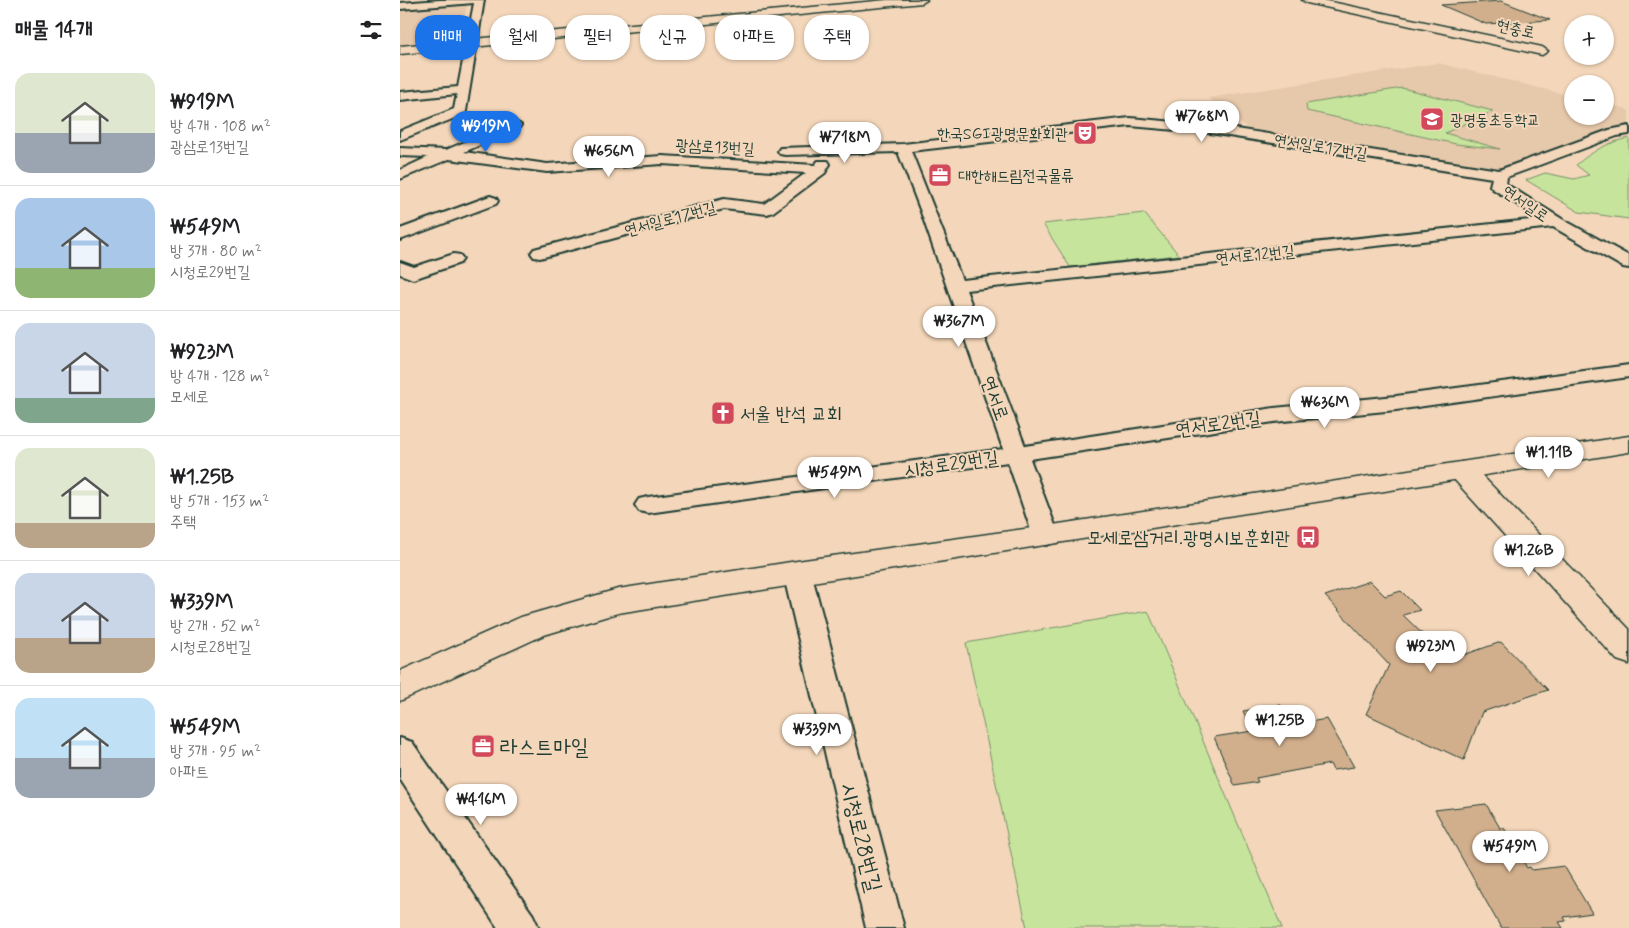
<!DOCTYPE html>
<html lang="ko">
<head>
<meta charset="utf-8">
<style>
	body { margin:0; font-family:Mynerve,"Poor Story",sans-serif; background:#f6f6f6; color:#202124; height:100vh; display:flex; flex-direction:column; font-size:19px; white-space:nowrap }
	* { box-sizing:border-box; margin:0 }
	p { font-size:16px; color:#757577 }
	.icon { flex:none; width:28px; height:28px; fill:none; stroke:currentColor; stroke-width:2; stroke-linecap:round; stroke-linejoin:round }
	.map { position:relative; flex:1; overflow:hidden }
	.sheet { display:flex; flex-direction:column; background:#fff; width:400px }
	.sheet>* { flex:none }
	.hud { position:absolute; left:15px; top:15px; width:475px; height:45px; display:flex; gap:10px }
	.fabs { position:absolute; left:1164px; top:15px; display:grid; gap:10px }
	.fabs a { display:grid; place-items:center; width:50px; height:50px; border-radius:50%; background:#fff; box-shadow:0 1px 4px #0004; font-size:25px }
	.price { position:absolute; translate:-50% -42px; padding:0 11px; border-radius:18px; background:#fff; color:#222; font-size:16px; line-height:32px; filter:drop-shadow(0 1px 2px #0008) }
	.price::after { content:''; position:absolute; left:50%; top:30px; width:15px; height:11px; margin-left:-8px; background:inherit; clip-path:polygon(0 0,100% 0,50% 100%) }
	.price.selected { background:#1a73e8; color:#fff }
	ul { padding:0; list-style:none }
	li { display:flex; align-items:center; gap:15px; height:125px; padding:0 15px }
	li+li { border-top:1px solid #e0e0e0 }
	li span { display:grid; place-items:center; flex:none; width:140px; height:100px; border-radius:15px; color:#555 }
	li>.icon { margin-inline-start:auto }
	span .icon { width:60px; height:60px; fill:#fffc; stroke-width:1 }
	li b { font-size:21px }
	h2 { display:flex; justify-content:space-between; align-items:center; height:60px; padding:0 15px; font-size:21px }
	.chip { padding:0 18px; border-radius:20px; background:#fff; box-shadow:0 1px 4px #0004; font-size:18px; line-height:45px }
	.chip.selected { background:#1a73e8; color:#fff }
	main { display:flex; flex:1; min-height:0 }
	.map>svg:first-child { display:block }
</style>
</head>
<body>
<main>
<section class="sheet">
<h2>매물 14개<svg class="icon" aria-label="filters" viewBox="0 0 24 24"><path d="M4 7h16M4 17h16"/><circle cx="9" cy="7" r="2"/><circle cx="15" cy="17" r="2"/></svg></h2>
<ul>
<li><span style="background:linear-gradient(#dfe7d0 60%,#9aa5b1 0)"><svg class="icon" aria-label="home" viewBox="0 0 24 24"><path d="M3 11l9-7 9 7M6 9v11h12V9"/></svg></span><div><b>₩919M</b><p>방 4개 · 108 m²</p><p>광삼로13번길</p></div></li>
<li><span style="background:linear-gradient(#a9c7e8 70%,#8fb573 0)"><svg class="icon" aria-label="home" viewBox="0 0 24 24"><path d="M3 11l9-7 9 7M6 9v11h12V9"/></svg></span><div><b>₩549M</b><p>방 3개 · 80 m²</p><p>시청로29번길</p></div></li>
<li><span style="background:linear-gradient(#c9d6e8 75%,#7fa58c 0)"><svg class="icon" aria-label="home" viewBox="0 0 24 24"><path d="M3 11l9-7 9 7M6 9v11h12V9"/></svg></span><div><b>₩923M</b><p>방 4개 · 128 m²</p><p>모세로</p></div></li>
<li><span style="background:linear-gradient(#dfe7d0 75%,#b9a48a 0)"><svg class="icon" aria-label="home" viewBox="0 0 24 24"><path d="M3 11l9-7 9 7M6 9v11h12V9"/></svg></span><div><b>₩1.25B</b><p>방 5개 · 153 m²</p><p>주택</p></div></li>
<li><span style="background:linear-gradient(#c9d6e8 65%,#b9a48a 0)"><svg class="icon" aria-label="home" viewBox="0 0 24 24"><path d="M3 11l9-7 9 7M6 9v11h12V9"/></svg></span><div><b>₩339M</b><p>방 2개 · 52 m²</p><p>시청로28번길</p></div></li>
<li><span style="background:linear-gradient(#bfe0f5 60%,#9aa5b1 0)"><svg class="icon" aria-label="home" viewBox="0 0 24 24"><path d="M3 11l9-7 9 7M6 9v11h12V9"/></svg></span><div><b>₩549M</b><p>방 3개 · 95 m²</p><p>아파트</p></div></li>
</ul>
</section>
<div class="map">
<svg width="1229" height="928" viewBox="0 0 1229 928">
	<rect width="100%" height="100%" fill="#f4d7ba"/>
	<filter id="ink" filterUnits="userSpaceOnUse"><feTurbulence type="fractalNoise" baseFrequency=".02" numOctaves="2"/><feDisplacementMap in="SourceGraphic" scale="10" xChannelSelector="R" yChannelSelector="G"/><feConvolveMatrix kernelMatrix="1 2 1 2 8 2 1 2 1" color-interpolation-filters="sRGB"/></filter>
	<g filter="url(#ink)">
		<g fill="#e6c8aa">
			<path d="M68,2L60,37L51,40L0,44V7Z"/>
			<path d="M1038,63L1172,96V116H1205V104L1224,108L1229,111V123L1104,170L847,128L808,98Z"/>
		</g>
		<g fill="#c7e49c" stroke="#739068">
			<path d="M1002,88L1093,111L1045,133L1100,149L1056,144L907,111L906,104Z"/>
			<path d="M1229,138V219L1179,212L1126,180L1145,173L1174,179L1189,175L1176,165C1193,151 1208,142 1229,138Z"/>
			<path d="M744,213L779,255L670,267L643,224Z"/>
			<path d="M748,611L882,928H627L566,643Z"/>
		</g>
		<g fill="#d1af8d" stroke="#1f3d34">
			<path d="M1101,1L1150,20L1086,24L1041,5Z"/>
			<path d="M970,581L985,596L1001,591L1020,610L1003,615L1049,660L1101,642L1148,690L1082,712L1064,760L966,714L989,665L925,596Z"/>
			<path d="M881,705L891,725L927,719L954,767L933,770L930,764L856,778L858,782L835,786L814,737L853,731L843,711Z"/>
			<path d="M1086,804L1100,828H1104L1127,868L1130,867L1132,870L1164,866L1192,913L1164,917L1166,921L1159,922L1163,928H1101L1035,810Z"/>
		</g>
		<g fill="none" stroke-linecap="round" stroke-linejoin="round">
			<g stroke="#1f3d34" stroke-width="4">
				<g id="minor">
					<path d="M40,0H84L66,111L65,114L0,140V131L54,109L57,94L0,100V92L58,87L74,3L0,9V3Z"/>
					<path d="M730,118L810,125L1099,170L1209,130L1229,126V134L1217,136L1107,177L1106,184L1162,219L1229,256V268L1223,267L1153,227L566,290L625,446L874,408L996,396L1229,365V377L996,410L874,422L630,459L659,536L655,542L646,545L637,542L633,536L608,462L248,513L239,511L235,505L239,499L248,497L603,449L521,212L498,152L385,155L380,154L378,151L380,148L503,144ZM730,126L810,133L1092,178L1090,186L1093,189L1140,219L562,280L511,151Z"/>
					<path d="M114,121L121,125L119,128L64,152L147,164L262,156L415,165L418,161H428L430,164L425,173L373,212L367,214L324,209L140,258L134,257L131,253L134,249L324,199L364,204L406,173L262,164L147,172L49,159L0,179V170L28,157L0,156V148L46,150Z"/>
					<path d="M90,196L96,198L98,201L96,204L0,240V229Z"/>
					<path d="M54,254L60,255L63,259L60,263L13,279L0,274V262L14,267Z"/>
					<path d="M397,562L407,565L411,572L504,928H466L383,572L387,565Z"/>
					<path d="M0,738L12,742L133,915L139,928H98L0,779Z"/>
				</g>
			</g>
			<g stroke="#1f3d34" stroke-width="3">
				<g id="tertiary">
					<path d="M487,0H527L522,3L0,54V46Z"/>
					<path d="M902,0H922L1142,47L1148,51L1142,55L907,3Z"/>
					<path d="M1062,462L1072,465L1229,629V664L1217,660L1052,477L1048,471L1052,465Z"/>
				</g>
			</g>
			<g stroke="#1f3d34" stroke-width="3">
				<path id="secondary" d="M1229,436V452L218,613L144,635L0,701V671L121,617L218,589L397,561L646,526Z"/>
			</g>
			<use href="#minor" fill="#f4d7ba" fill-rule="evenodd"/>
			<use href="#tertiary" fill="#f4d7ba" fill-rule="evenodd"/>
			<use href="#secondary" fill="#f4d7ba" fill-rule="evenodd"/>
		</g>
	</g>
	<defs>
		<g id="school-square" transform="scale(1.25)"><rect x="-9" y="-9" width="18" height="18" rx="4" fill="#d1495b" stroke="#f4d7ba"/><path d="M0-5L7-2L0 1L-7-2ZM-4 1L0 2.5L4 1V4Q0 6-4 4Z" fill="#fff"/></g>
		<g id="theatre-square" transform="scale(1.25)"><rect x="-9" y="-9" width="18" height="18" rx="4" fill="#d1495b" stroke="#f4d7ba"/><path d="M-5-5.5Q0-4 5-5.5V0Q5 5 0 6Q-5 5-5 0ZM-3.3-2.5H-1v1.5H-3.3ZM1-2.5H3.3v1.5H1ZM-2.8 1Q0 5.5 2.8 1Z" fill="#fff"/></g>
		<g id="office-square" transform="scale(1.25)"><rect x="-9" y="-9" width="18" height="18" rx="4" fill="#d1495b" stroke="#f4d7ba"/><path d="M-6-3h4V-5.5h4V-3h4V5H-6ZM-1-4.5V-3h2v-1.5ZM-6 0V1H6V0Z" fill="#fff"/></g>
		<g id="church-square" transform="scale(1.25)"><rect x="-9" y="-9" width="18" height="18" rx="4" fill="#d1495b" stroke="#f4d7ba"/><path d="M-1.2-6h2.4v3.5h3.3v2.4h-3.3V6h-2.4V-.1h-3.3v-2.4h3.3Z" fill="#fff"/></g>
		<g id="bus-square" transform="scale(1.25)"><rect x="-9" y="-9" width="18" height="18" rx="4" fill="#d1495b" stroke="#f4d7ba"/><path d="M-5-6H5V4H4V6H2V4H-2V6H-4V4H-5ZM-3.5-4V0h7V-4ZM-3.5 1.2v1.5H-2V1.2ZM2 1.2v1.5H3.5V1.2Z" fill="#fff"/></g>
	</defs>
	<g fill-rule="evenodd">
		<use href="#school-square" x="1032" y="119"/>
		<use href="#theatre-square" x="685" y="133"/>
		<use href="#office-square" x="540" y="175"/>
		<use href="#church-square" x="323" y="413"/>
		<use href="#bus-square" x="908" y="537"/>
		<use href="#office-square" x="83" y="746"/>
	</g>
	<g text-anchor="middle" stroke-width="4" stroke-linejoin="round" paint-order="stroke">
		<g font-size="16" fill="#1f3d34" stroke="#f4d7ba">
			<text transform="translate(1116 28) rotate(12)" y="6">현충로</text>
			<text transform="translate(315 146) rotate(3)" y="6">광삼로13번길</text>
			<text transform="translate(921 146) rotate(9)" y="6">연서일로17번길</text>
			<text transform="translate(1126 203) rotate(34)" y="6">연서일로</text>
			<text transform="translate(270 218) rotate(-15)" y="6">연서일로17번길</text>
			<text transform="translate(855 254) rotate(-6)" y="6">연서로12번길</text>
		</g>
		<g font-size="16" fill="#1f3d34" stroke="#f4d7ba" text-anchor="start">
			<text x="1050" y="125">광명동초등학교</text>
			<text x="668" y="139" text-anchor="end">한국SGI광명문화회관</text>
			<text x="558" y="181">대한해드림전국물류</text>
		</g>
		<g font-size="19" fill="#1f3d34" stroke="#f4d7ba">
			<text transform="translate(596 398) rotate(70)" y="7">연서로</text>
			<text transform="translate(818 423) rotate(-8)" y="7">연서로2번길</text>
			<text transform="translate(551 463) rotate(-8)" y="7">시청로29번길</text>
		</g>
		<g font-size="19" fill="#1f3d34" stroke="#f4d7ba" text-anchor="start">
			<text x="340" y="420">서울 반석 교회</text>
			<text x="890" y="544" text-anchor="end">모세로삼거리.광명시보훈회관</text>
		</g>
		<g font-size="22" fill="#1f3d34" stroke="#f4d7ba" text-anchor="start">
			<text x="100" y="754">라스트마일</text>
		</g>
		<g font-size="22" fill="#1f3d34" stroke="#f4d7ba">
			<text transform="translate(462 837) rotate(76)" y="8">시청로28번길</text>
		</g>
	</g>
</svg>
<div class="fabs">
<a>+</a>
<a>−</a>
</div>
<b class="price" style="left:802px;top:143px">₩768M</b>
<b class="price selected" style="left:86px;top:153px">₩919M</b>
<b class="price" style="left:445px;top:164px">₩718M</b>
<b class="price" style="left:209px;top:178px">₩656M</b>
<b class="price" style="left:559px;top:348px">₩367M</b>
<b class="price" style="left:925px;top:429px">₩636M</b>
<b class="price" style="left:1149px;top:479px">₩1.11B</b>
<b class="price" style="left:435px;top:499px">₩549M</b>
<b class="price" style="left:1129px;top:577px">₩1.26B</b>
<b class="price" style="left:1031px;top:673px">₩923M</b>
<b class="price" style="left:880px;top:747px">₩1.25B</b>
<b class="price" style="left:417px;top:756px">₩339M</b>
<b class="price" style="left:81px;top:826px">₩416M</b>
<b class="price" style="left:1110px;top:873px">₩549M</b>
<div class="hud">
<a class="chip selected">매매</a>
<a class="chip">월세</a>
<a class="chip">필터</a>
<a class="chip">신규</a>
<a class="chip">아파트</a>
<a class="chip">주택</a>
</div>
</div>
</main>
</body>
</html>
